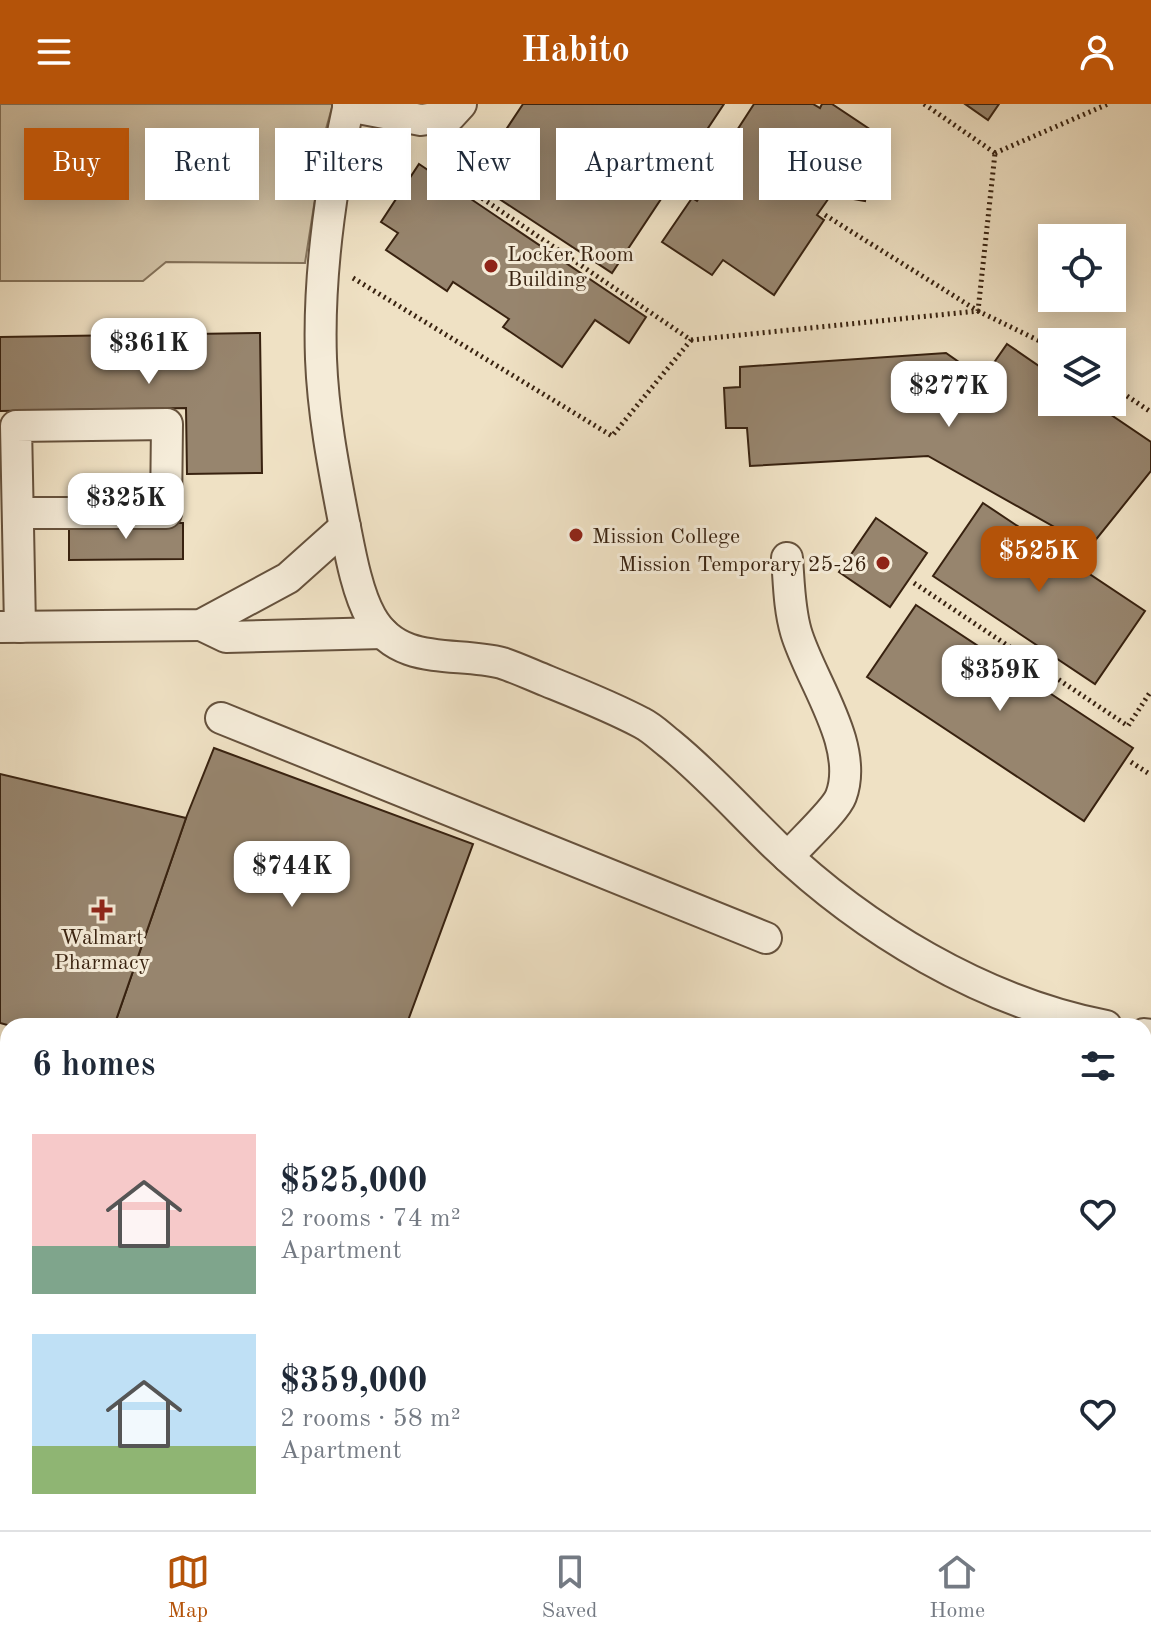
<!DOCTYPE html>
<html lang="en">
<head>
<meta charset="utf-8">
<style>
	body { margin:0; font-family:"Old Standard TT",serif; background:#f2f2f3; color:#1f2937; height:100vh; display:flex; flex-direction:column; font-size:30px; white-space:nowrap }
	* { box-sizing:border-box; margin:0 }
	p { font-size:26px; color:#747a83 }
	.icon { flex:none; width:44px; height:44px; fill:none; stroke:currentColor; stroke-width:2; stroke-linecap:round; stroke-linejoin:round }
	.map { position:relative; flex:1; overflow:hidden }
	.side { position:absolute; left:0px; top:914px; width:1152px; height:512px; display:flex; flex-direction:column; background:#fff; border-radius:24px 24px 0 0; box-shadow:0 4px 20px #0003 }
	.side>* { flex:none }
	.banner { position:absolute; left:24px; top:24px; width:1104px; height:72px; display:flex; gap:16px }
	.tools { position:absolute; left:1038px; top:120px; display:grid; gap:16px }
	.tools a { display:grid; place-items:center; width:88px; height:88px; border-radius:0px; background:#fff; box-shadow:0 4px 20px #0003; font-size:40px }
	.price { position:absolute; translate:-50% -68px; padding:0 18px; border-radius:16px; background:#fff; color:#222; font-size:26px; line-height:52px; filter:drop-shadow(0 2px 4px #0008) }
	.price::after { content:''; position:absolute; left:50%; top:48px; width:24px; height:18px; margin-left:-12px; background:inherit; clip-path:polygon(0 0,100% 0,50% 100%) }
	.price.on { background:#b45309; color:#fff }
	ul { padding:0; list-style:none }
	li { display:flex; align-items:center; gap:24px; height:200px; padding:0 32px }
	li span { display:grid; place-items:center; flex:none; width:224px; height:160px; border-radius:0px; color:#555 }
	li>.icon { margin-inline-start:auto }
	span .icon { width:96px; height:96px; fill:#fffc; stroke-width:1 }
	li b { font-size:34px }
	h2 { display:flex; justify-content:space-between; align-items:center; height:96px; padding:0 32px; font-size:34px }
	.chip { padding:0 28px; border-radius:0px; background:#fff; box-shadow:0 4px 20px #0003; font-size:28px; line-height:72px }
	.chip.on { background:#b45309; color:#fff }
	header { display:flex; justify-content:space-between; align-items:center; height:104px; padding:0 32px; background:#b45309; color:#fff; font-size:36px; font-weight:700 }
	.menu { display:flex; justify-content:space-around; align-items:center; height:112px; border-top:2px solid #e0e1e3; background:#fff; font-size:22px; color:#747a83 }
	.menu a { display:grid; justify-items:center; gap:4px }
	.menu .on { color:#b45309 }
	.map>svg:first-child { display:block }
</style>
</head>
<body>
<header><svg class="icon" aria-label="menu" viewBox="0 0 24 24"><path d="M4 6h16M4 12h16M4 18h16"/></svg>Habito<svg class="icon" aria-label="person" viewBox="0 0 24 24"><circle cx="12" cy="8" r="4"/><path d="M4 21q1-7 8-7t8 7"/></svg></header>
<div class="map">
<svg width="1151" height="1426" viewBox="0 0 1151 1426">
	<rect width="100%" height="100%" fill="#efe1c4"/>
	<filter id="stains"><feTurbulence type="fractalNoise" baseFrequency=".0025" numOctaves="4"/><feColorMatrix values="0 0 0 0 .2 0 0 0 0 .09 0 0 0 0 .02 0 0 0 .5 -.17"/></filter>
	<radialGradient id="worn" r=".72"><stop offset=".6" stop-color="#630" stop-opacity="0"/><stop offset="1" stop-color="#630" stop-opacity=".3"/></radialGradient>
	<path fill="#d0c1a5" stroke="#84725a" stroke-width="2" d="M0,0H333L326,25L305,159L166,158L143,177H0Z"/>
	<g fill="#97856e" stroke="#382210" stroke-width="2">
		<path d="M523,0H724L612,169L472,77Z"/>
		<path d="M754,0H813L820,4L822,0H832L877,30L865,97L831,91L817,111L824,116L774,191L723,156L712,171L662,138L692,94L697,97L737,37L732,34Z"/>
		<path d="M965,0H999L988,16Z"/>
		<path d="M419,60L646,213L629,239L595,216L562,263L503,223L509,215L453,178L447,187L386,146L398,129L381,118Z"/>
		<path d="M260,229L262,369L187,370L186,304L0,307V233Z"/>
		<path d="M1007,240L1052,271V298H1092L1151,338V367L1090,443L928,352L750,362L747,324H726L724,284L740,283V263L946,249L959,258L993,260Z"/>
		<path d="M983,399L1145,507L1095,580L933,472Z"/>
		<path d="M876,414L927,449L890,503L839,468Z"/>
		<path d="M69,419H183V455L69,456Z"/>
		<path d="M916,501L1133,644L1084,717L867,573Z"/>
		<path d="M214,644L473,740L406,922H114L186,714Z"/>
		<path d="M0,670L186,714L114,922H11L0,919Z"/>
		<path d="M1144,1061L1151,1063V1396L1144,1394Z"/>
		<path d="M246,1418H403L413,1421L412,1426H243Z"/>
	</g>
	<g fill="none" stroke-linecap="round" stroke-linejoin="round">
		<g stroke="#66523d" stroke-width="34">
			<g id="minor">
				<path d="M349,0C331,82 318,171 321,255C323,308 333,361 343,413C349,442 356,487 371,513C399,563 455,547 502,559C517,564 532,571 547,577C579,590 612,603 642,619C652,624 661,633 670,640C708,671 740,707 775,741C864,826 983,898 1106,922"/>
				<path d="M348,2L421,16L450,12L461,0"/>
				<path d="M18,409H166L167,320L16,322L20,523"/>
				<path d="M787,454C789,479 789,504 796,528C810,576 860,641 841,692C836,706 799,740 788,753"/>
				<path d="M201,521L226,533L383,529"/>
				<path d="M2,523L201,521L288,474L345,423"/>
				<path d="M221,614L766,834"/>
				<path d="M1144,930L1151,931"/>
				<path d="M0,967L8,970"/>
				<path d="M1022,1418L1053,1426"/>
				<path d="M443,1426L446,1418"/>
				<path d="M490,1426L493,1418"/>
			</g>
		</g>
		<g stroke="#382210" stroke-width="5" stroke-dasharray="2 4" stroke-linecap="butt">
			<path d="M924,0L995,49"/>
			<path d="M995,49L1108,0"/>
			<path d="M825,111L978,207L995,49"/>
			<path d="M353,174L612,332L691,236L455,76L448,59"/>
			<path d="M691,236L978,207L1052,243"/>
			<path d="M1112,282L1151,308"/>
			<path d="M914,479L1128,622L1151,587"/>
			<path d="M1131,658L1151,671"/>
		</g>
		<use href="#minor" stroke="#f5ecd9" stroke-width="30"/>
	</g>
	<g fill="#8f2418" stroke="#f5ecd9" stroke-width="3">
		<circle cx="491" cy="162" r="8"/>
		<circle cx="576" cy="431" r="8"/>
		<circle cx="883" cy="459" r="8"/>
		<path d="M98 794h8v8h8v8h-8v8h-8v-8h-8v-8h8z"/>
	</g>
	<g text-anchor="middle" stroke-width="6" stroke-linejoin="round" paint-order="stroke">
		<g font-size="22" fill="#382210" stroke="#f5ecd9" text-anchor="start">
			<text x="507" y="157">Locker Room<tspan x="507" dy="25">Building</tspan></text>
			<text x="592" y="439">Mission College</text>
			<text x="867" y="467" text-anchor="end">Mission Temporary 25-26</text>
			<text x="102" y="840" text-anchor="middle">Walmart<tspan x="102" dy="25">Pharmacy</tspan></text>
		</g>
	</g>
	<rect width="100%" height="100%" filter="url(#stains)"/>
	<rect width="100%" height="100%" fill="url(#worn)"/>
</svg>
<div class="tools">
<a><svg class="icon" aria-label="locate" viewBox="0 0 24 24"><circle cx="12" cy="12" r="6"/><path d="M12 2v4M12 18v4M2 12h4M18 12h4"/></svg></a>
<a><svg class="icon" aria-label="layers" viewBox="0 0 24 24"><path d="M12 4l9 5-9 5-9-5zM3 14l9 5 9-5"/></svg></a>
</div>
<b class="price" style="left:149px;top:282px">$361K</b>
<b class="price" style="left:949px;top:325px">$277K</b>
<b class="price" style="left:126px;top:437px">$325K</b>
<b class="price on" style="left:1039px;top:490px">$525K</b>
<b class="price" style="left:1000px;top:609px">$359K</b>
<b class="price" style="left:292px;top:805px">$744K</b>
<div class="banner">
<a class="chip on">Buy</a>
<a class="chip">Rent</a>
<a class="chip">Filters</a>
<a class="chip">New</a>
<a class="chip">Apartment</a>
<a class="chip">House</a>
</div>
<section class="side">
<h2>6 homes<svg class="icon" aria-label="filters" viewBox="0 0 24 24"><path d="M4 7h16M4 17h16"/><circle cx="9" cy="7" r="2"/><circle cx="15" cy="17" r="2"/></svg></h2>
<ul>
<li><span style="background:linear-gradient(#f6c9c9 70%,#7fa58c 0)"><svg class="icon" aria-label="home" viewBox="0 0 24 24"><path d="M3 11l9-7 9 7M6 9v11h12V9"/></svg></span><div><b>$525,000</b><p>2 rooms · 74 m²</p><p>Apartment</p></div><svg class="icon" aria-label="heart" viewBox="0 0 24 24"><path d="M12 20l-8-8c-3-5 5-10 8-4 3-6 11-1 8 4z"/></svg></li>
<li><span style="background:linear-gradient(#bfe0f5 70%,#8fb573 0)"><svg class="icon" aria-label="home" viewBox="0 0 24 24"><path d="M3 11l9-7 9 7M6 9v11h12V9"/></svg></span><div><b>$359,000</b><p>2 rooms · 58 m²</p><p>Apartment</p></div><svg class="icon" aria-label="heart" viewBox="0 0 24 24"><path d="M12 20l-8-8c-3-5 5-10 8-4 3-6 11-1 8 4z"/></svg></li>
</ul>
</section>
</div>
<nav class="menu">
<a class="on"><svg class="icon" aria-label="map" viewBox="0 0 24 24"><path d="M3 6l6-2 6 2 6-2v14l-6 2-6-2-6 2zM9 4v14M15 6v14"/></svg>Map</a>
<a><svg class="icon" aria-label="saved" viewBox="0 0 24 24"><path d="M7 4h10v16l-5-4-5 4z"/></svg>Saved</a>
<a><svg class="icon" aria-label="home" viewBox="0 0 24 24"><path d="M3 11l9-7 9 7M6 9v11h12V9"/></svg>Home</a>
</nav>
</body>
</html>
